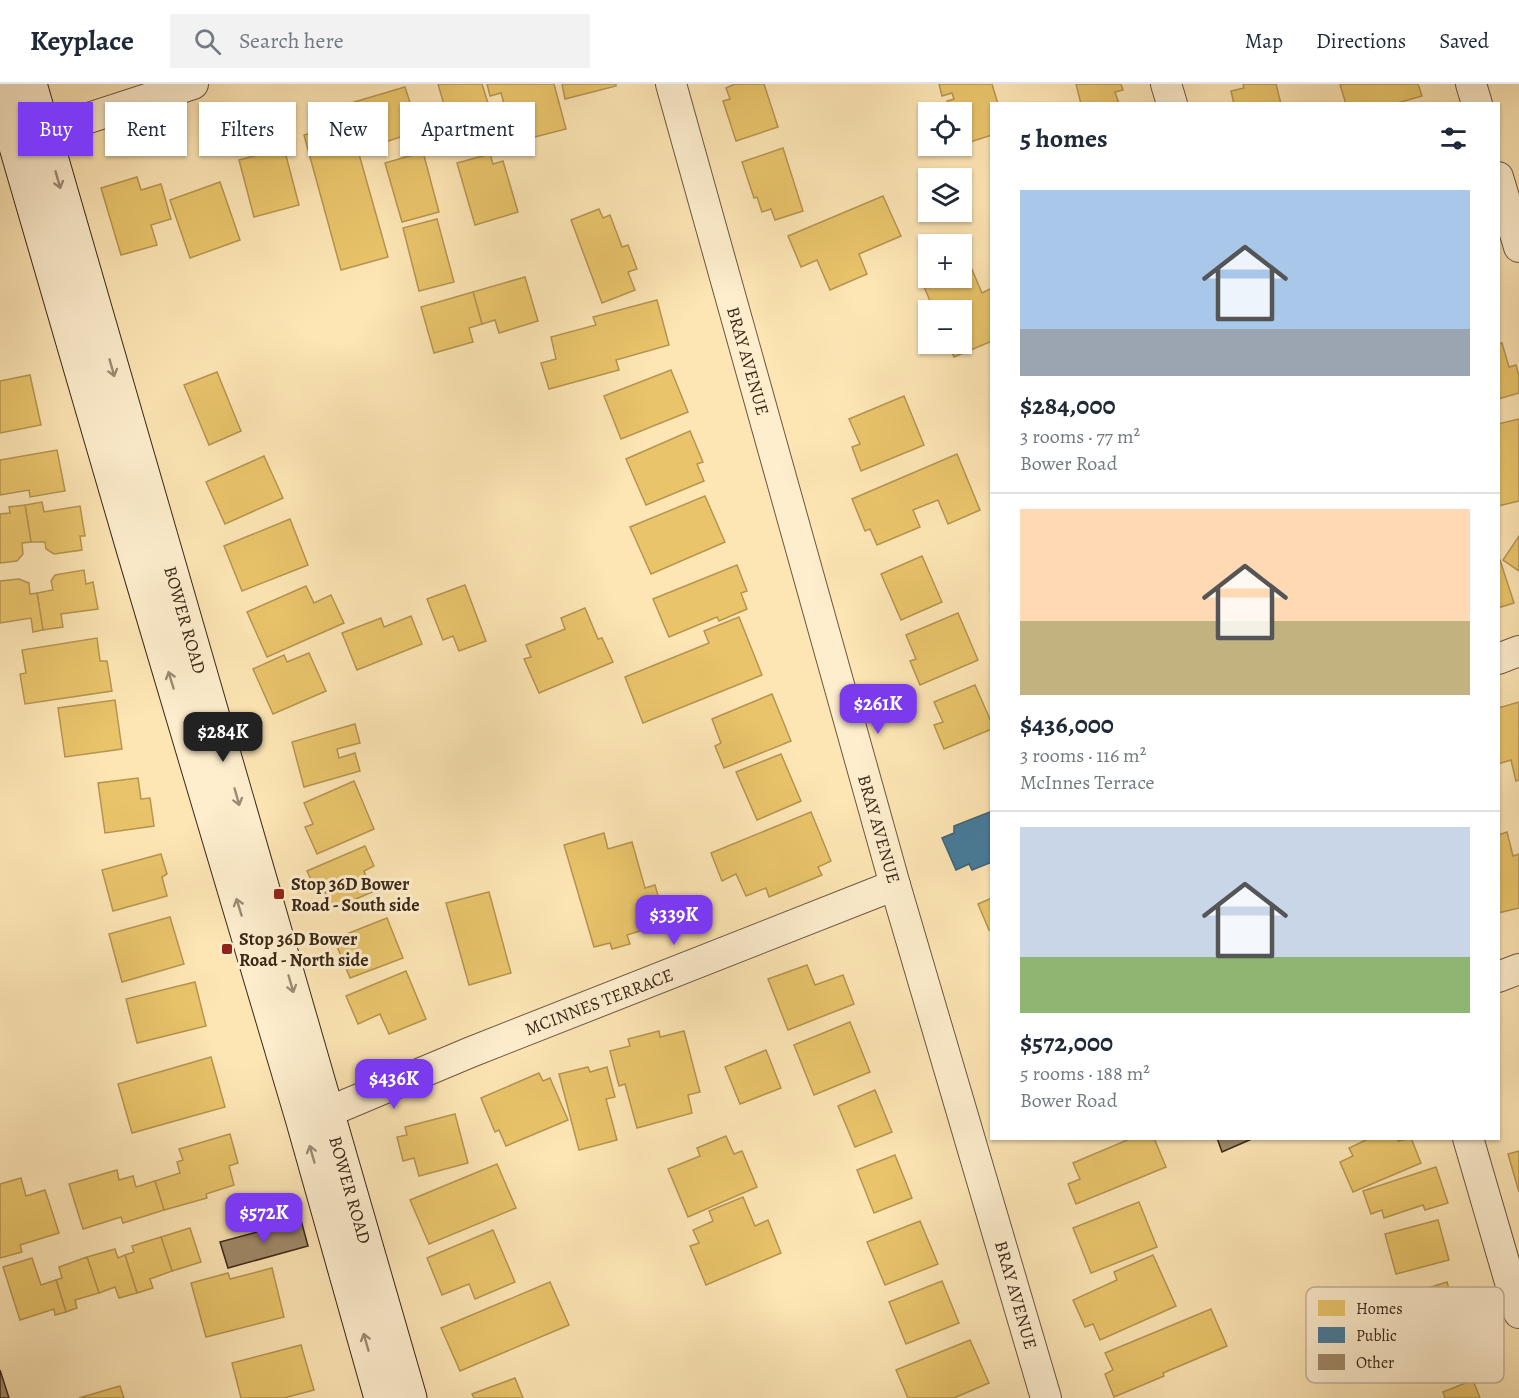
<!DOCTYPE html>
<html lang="en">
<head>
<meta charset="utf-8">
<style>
	body { margin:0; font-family:Alegreya,serif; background:#f2f2f3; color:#1f2937; height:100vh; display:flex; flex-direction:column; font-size:22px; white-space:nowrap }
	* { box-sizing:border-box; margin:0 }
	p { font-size:20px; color:#747a83 }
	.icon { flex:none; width:33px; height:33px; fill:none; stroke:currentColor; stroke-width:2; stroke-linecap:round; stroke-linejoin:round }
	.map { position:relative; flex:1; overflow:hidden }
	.panel { position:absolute; left:990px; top:18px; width:510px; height:1038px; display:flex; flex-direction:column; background:#fff; border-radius:0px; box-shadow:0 2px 4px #0004 }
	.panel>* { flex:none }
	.banner { position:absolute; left:18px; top:18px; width:570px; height:54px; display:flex; gap:12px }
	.controls { position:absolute; left:918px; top:18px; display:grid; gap:12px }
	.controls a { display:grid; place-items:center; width:54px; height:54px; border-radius:0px; background:#fff; box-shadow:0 2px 4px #0004; font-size:30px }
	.price { position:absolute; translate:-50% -51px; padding:0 14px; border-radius:12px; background:#7c3aed; color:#fff; font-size:20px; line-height:39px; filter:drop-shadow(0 2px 3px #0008) }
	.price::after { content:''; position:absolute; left:50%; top:36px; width:18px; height:14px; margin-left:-9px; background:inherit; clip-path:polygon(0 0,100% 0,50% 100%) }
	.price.on { background:#222; color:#fff }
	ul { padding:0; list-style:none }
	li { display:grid; align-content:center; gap:12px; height:318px; padding:0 30px }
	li+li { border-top:2px solid #e0e1e3 }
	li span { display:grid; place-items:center; height:186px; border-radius:0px; color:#555 }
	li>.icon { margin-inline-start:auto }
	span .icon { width:108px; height:108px; fill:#fffc; stroke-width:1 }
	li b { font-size:26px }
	h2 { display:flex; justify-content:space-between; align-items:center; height:72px; padding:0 30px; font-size:26px }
	.pill { padding:0 21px; border-radius:0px; background:#fff; box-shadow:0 2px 4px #0004; font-size:21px; line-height:54px }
	.pill.on { background:#7c3aed; color:#fff }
	header { display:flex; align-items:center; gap:36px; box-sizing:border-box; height:84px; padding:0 30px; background:#fff; border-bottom:2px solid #e0e1e3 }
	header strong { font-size:28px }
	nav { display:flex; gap:33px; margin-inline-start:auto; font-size:21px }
	.search { width:420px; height:54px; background:#f2f2f3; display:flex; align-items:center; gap:15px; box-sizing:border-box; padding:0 21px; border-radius:0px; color:#747a83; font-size:22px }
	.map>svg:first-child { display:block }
</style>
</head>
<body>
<header>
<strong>Keyplace</strong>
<div class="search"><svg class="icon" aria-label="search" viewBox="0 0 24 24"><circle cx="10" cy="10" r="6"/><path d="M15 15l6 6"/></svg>Search here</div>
<nav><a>Map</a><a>Directions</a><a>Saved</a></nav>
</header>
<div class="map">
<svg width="1519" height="1314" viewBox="0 0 1519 1314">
	<rect width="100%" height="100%" fill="#fde5b4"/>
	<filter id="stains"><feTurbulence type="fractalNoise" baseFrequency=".00333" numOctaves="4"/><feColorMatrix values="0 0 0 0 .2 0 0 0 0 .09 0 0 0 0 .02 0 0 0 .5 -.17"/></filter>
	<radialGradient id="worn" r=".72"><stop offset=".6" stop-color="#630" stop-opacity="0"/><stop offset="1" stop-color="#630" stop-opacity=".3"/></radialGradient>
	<g fill="#e9c46a" stroke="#b59551" stroke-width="1.5">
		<path d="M438,0H482L492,32L451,45Z"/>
		<path d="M487,0H554L566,45L515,58L501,9L490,12Z"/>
		<path d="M562,0H616V2L565,15Z"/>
		<path d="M735,0H764L778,43L736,57L723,17L730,15L726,4Z"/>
		<path d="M939,0H992L998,20H992V51L967,59L962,40V28H950L947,17L954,15L952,9L942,12Z"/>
		<path d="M1076,0H1121L1123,6L1115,8L1119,20H1081Z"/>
		<path d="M1243,0H1276L1281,20H1234L1231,7L1244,4Z"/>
		<path d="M1344,0H1418L1422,12L1394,20H1346L1340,1Z"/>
		<path d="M405,3L419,47L376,61L373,48L363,50L354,18Z"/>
		<path d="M350,38L388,173L341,186L304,51Z"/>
		<path d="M284,64L299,121L254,133L239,76Z"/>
		<path d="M783,64L803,127L775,136L771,125L762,128L757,113L754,114L742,78Z"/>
		<path d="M423,68L439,128L402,138L385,79Z"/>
		<path d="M490,70L493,80L503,77L518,128L475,141L457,79Z"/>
		<path d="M137,93L141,106L161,100L171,135L151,141L157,161L121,171L101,104Z"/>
		<path d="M220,98L240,156L190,174L170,116Z"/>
		<path d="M883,112L901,152L859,170L867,190L830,206L817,176L801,183L788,152Z"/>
		<path d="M599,125L603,134L610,131L622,163L628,161L637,185L628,188L635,206L602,219L571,136Z"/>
		<path d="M437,135L454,198L419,207L403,144Z"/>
		<path d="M968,176L982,209L992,204V257L954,273L948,260H962V226H934L921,196L928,193L962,194V178Z"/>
		<path d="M525,193L538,237L499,249L495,236L482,240L473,208Z"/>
		<path d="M473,208L482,240L469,244L473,258L434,269L421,223Z"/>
		<path d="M657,216L669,261L616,276L619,286L549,305L541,279L556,275L551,253L596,241L593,233Z"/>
		<path d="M1502,259L1509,283L1516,281L1519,292V309L1498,315V260Z"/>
		<path d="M671,286L688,328L621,355L604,312Z"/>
		<path d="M217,288L241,347L209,361L184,301Z"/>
		<path d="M30,291L41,341L0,349V297Z"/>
		<path d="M904,312L924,361L861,387L852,363L860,360L849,335Z"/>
		<path d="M1519,335V417L1498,422V340Z"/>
		<path d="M690,347L703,378L697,380L704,397L646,421L626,375Z"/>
		<path d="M57,366L65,407L30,413L29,406L0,411V376Z"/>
		<path d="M957,370L980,426L948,440L938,416L913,426L920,443L877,461L870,445L865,447L852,415Z"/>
		<path d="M264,372L283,414L225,440L206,398Z"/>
		<path d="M705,412L725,458L651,490L630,443Z"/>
		<path d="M42,418L44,428L80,422L85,452H80L82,466L54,470L46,465L45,458H31L25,421Z"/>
		<path d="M25,421L31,458L22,459L23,470L17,477L0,479V430L10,429L9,423Z"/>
		<path d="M290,435L308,481L242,507L224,462Z"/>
		<path d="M1519,452V487L1503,476Z"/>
		<path d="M1498,470L1514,519L1498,524Z"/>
		<path d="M922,472L942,518L901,536L881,490Z"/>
		<path d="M737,481L747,507L741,509L747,525L719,537L717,533L669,553L653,515Z"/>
		<path d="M84,486L86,500L93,498L98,525L61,530L63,543L43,546L37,509L53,506L51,497L55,491Z"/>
		<path d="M19,495L29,499L30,510L37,509L43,546L33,548L31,534L0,539V497Z"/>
		<path d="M465,501L486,557L459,567L453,552L443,556L427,515Z"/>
		<path d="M306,502L314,519L331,511L344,539L267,573L247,528Z"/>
		<path d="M585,524L598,555L602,554L613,578L539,609L524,575L531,573L526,561L565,545L561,534Z"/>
		<path d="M958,529L978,576L920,601L910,577L916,575L906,551Z"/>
		<path d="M411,532L422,560L357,586L342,549L381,534L384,543Z"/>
		<path d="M739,533L762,591L643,639L625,593L709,559L704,547Z"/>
		<path d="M97,554L100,577H107L112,607L25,620L20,590L26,589L22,566Z"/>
		<path d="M309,569L326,607L273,630L253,585L284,571L287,578Z"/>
		<path d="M975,601L992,640V645L944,665L934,641L943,638L934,618Z"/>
		<path d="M772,610L791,657L724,684L715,662L721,659L712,635Z"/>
		<path d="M115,616L122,665L65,673L58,624Z"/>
		<path d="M1519,618V696L1516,697L1511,676L1498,680V624Z"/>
		<path d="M355,640L360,659L337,665L339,674L355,669L360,687L304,703L292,658Z"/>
		<path d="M781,670L801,717L757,736L736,688Z"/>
		<path d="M138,694L141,715L150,714L154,742L105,749L98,699Z"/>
		<path d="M354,697L374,745L317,770L305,743L313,740L304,719Z"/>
		<path d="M811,728L831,777L818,783L822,791L769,813L766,804L746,812L736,790L722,797L711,769Z"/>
		<path d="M1507,748L1513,772L1519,770V824L1498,829V751Z"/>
		<path d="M604,749L608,765L632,758L645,804L655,801L664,833L638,840L640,847L627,851L630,860L612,865L610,859L594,863L564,761Z"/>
		<path d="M365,762L374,782L364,787L372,808L333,825L323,804L316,806L307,787Z"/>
		<path d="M161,770L167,790L162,793L167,812L113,827L102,786Z"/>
		<path d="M489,808L511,889L469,901L446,819Z"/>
		<path d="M992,814V845L989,846L978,820Z"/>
		<path d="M170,833L184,880L122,898L109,850Z"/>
		<path d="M387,834L403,874L350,894L334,855Z"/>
		<path d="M807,881L815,901L843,891L854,920L788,946L768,895Z"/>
		<path d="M406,887L426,935L389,950L380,930L358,940L346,912Z"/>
		<path d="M195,898L206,942L137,959L126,915Z"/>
		<path d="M850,938L870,988L814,1011L794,961Z"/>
		<path d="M659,947L660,953L684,947L700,1008L688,1011L692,1029L637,1044L625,1000L619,1002L610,967L630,962L628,955Z"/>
		<path d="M766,966L781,1004L740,1020L725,983Z"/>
		<path d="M211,973L225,1023L132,1049L118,1000Z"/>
		<path d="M588,983L590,988L607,983L615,1013L606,1015L617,1056L579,1066L559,990Z"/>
		<path d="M539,989L543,997L550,994L568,1036L506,1062L499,1046L495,1048L481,1014Z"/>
		<path d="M875,1006L892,1048L855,1063L838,1022Z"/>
		<path d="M455,1030L468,1079L419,1092L414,1074L403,1077L397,1053L407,1051L405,1043Z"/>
		<path d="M230,1050L238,1079L229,1082L234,1101L206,1110L207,1114L164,1126L155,1097L180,1089L177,1078L183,1076L179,1065Z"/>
		<path d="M726,1052L734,1070L742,1067L757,1103L688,1133L668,1085L700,1072L697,1064Z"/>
		<path d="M1132,1054H1154L1166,1083L1076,1120L1068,1100L1080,1095L1073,1079Z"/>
		<path d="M1370,1054H1397L1398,1057L1411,1054L1421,1079L1353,1108L1340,1078L1353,1072L1349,1064Z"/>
		<path d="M1519,1067V1108L1508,1070Z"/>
		<path d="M895,1071L912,1114L874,1129L857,1086Z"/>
		<path d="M497,1080L516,1124L429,1160L410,1116Z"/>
		<path d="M1436,1083L1448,1119L1425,1126L1423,1121L1384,1134L1382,1126L1371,1130L1363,1107Z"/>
		<path d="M117,1086L119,1096L133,1092L136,1103L155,1097L164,1126L123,1139L121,1133L83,1145L69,1100Z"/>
		<path d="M21,1094L26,1112L45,1106L59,1149L20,1161L22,1168L0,1174V1100Z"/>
		<path d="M743,1113L755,1142L768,1136L781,1169L706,1201L690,1162L699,1159L693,1146L713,1137L709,1127Z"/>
		<path d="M1139,1118L1157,1163L1091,1189L1073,1144Z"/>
		<path d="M1438,1136L1449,1176L1396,1190L1385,1150Z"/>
		<path d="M920,1137L938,1180L885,1201L867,1158Z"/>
		<path d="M190,1144L201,1178L172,1187L161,1153Z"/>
		<path d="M493,1146L515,1198L475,1215L469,1200L442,1211L427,1174Z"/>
		<path d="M161,1153L172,1187L150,1195L153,1204L137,1209L125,1171L134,1168L132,1162Z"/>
		<path d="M115,1165L118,1174L125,1171L137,1209L119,1214L115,1203L99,1209L87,1173Z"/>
		<path d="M1153,1171L1176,1222L1100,1256L1093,1240L1085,1243L1073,1216L1117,1196L1114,1188Z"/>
		<path d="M87,1173L99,1209L75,1216L77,1224L66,1228L56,1196L62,1194L59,1183Z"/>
		<path d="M32,1174L41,1201L56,1196L66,1228L55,1231L54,1225L20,1236L3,1183Z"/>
		<path d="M272,1184L284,1233L206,1253L191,1199L228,1189L230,1195Z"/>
		<path d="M942,1197L959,1239L906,1260L889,1218Z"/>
		<path d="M550,1198L569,1241L460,1287L441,1244Z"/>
		<path d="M1447,1198L1449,1205L1454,1204L1466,1242L1400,1263L1392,1240L1382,1243L1374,1221Z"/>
		<path d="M1211,1225L1227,1262L1163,1289L1164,1292L1114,1313L1105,1290L1113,1286L1105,1269Z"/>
		<path d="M970,1256L989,1299L954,1314H908L896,1286Z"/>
		<path d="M301,1261L314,1306L284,1314H241L232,1279Z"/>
		<path d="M515,1294L523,1314H474L472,1310Z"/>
		<path d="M1473,1296L1480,1314H1445L1443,1308Z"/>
		<path d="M120,1302L124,1314H79Z"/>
	</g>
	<path fill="#457b9d" stroke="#426275" stroke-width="1.5" d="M992,727V778L972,786L969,780L956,786L942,754L954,749V742Z"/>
	<g fill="#a08a69" stroke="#3b2818" stroke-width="1.5">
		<path d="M1217,1054H1254L1222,1068Z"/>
		<path d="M301,1136L308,1162L228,1184L220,1158Z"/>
		<path d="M0,1286L9,1314H0Z"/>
	</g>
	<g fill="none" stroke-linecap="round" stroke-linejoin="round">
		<g stroke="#6c573f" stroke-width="32">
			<g id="minor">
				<path d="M671,0L895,801L1046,1314"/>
				<path d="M1166,0L1172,20"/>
				<path d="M1471,0L1477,20"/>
				<path d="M21,56L193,0"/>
				<path d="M1498,93L1519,163"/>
				<path d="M1498,575L1519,567"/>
				<path d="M1498,893L1519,885"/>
				<path d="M303,1033L328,1028L471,968L895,801"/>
				<path d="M1468,1054L1519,1229"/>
			</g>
		</g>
		<g stroke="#3b2818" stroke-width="35">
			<g id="secondary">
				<path d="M30,0L410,1314"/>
				<path d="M0,8L134,468L302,1034L381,1314"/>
			</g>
		</g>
		<use href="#minor" stroke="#feeece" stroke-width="30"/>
		<use href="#secondary" stroke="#feeece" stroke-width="33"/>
	</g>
	<defs><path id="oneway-shaft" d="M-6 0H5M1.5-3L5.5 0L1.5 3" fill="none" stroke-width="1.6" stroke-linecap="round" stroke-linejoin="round" transform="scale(1.5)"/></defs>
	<g stroke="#9c8b73">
		<use href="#oneway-shaft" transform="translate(58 96) rotate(74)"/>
		<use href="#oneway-shaft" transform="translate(112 284) rotate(74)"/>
		<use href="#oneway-shaft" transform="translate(171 596) rotate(-107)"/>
		<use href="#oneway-shaft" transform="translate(237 713) rotate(74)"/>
		<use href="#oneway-shaft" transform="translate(239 823) rotate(-107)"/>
		<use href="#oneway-shaft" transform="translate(291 900) rotate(74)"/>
		<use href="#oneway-shaft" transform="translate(312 1070) rotate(-106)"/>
		<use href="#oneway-shaft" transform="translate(366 1258) rotate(-106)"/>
	</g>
	<g fill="#8f2418" stroke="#feeece" stroke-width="2">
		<rect x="273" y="804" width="12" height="12" rx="3"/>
		<rect x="221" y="859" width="12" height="12" rx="3"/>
	</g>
	<g text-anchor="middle" stroke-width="6" stroke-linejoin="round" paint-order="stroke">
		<g font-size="18" fill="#3b2818" stroke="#feeece">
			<text transform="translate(748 277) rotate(74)" y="6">BRAY AVENUE</text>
			<text transform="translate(185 536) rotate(74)" y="6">BOWER ROAD</text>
			<text transform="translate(879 745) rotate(74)" y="6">BRAY AVENUE</text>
			<text transform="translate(599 918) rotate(-21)" y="6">MCINNES TERRACE</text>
			<text transform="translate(350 1106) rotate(74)" y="6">BOWER ROAD</text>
			<text transform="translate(1016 1211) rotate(74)" y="6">BRAY AVENUE</text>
		</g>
		<g font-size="18" font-weight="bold" fill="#3b2818" stroke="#feeece" text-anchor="start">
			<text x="291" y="806">Stop 36D Bower<tspan x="291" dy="21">Road - South side</tspan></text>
			<text x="239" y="861">Stop 36D Bower<tspan x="239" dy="21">Road - North side</tspan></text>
		</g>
	</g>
	<rect x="1306" y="1203" width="198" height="96" rx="9" fill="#feeece" stroke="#c4b397" stroke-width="1.5"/>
	<rect x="1318" y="1216" width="27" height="16" fill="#e9c46a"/>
	<rect x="1318" y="1243" width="27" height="16" fill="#457b9d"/>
	<rect x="1318" y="1270" width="27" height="16" fill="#a08a69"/>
	<g font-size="16" fill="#3b2818">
		<text x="1356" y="1230">Homes</text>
		<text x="1356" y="1257">Public</text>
		<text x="1356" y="1284">Other</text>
	</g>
	<rect width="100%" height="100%" filter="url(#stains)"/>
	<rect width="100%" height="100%" fill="url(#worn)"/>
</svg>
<div class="controls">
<a><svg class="icon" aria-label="locate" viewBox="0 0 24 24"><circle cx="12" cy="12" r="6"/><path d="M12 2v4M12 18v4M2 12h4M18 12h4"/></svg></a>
<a><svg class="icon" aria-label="layers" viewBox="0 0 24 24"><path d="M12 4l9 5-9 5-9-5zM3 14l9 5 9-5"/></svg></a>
<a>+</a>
<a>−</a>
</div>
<b class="price" style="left:878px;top:651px">$261K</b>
<b class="price on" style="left:223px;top:679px">$284K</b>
<b class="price" style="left:674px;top:862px">$339K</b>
<b class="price" style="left:394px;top:1026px">$436K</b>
<b class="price" style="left:264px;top:1160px">$572K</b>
<div class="banner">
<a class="pill on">Buy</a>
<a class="pill">Rent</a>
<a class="pill">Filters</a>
<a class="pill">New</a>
<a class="pill">Apartment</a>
</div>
<section class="panel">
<h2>5 homes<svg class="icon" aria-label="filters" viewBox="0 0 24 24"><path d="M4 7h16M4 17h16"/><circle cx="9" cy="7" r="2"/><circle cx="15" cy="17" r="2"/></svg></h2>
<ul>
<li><span style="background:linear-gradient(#a9c7e8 75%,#9aa5b1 0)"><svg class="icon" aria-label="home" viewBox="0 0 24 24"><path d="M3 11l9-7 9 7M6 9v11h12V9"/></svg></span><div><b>$284,000</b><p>3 rooms · 77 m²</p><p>Bower Road</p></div></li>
<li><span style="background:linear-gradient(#ffd9b3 60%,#c2b280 0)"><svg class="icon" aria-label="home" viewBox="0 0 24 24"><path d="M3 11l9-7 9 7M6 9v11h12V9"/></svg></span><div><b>$436,000</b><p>3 rooms · 116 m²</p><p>McInnes Terrace</p></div></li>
<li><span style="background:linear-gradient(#c9d6e8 70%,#8fb573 0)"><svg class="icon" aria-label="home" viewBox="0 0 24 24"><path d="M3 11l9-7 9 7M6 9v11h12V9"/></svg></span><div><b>$572,000</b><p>5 rooms · 188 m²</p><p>Bower Road</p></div></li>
</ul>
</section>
</div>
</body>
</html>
